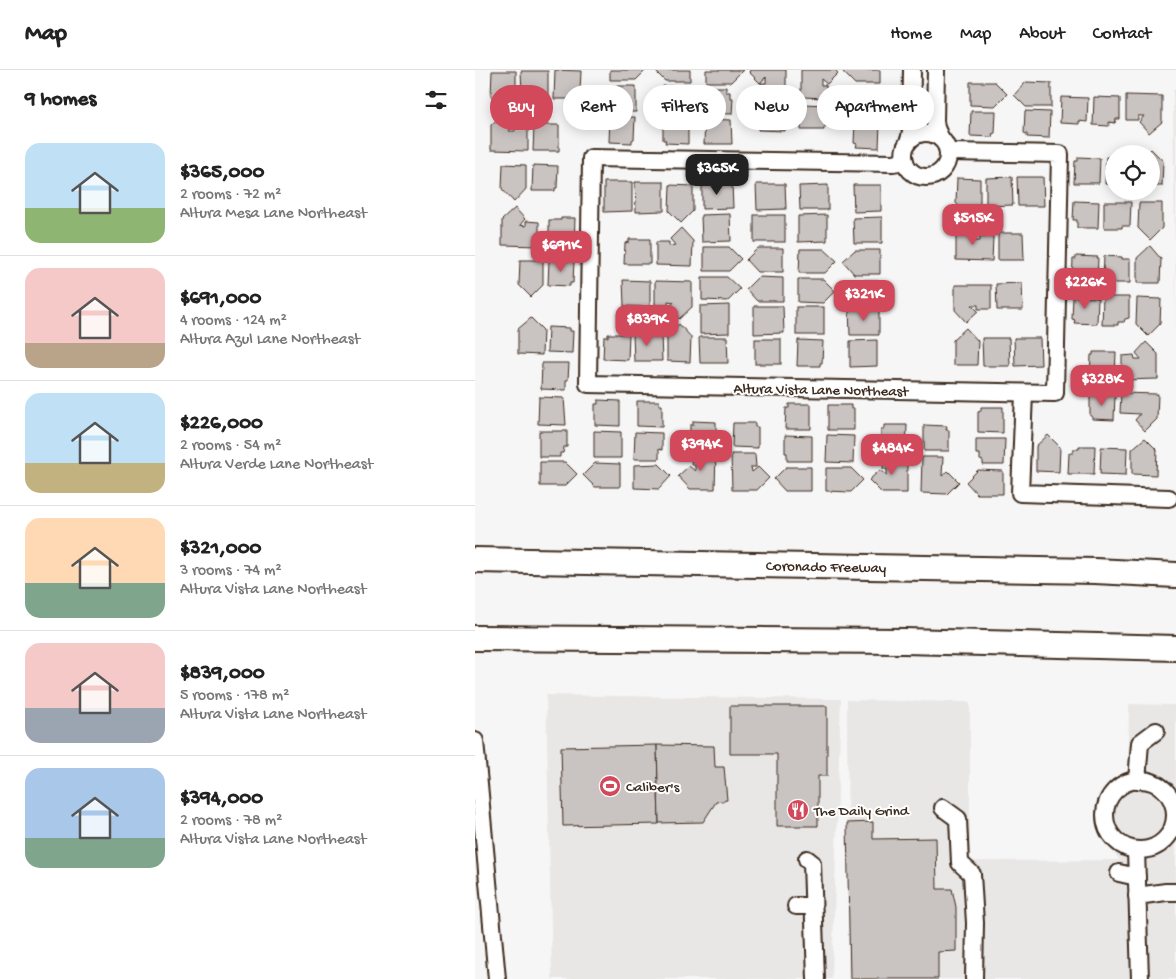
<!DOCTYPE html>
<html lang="en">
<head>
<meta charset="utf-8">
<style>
	body { margin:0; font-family:"Gochi Hand",sans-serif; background:#f6f6f6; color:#222; height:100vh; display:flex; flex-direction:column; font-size:19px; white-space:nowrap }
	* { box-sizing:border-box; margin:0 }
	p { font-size:16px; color:#767676 }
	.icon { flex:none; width:28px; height:28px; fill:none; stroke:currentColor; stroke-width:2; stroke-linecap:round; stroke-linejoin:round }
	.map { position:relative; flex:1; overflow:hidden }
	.sheet { display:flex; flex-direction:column; background:#fff; width:475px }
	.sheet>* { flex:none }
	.banner { position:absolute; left:15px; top:15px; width:475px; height:45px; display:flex; gap:10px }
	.tools { position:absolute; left:630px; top:75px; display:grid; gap:10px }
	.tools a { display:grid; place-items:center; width:55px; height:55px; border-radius:50%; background:#fff; box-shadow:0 2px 12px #0003; font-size:25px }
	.price { position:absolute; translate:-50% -42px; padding:0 11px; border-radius:10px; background:#d1495b; color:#fff; font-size:16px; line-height:32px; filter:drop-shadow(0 1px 2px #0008) }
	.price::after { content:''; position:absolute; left:50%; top:30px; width:15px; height:11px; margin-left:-8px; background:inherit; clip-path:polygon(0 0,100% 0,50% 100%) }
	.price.active { background:#222; color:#fff }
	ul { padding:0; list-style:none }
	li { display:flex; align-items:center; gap:15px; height:125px; padding:0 25px }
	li+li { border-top:1px solid #e0e0e0 }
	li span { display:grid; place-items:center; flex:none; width:140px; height:100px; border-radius:15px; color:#555 }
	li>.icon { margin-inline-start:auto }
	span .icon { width:60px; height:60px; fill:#fffc; stroke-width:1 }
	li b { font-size:21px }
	h2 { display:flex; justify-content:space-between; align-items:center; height:60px; padding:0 25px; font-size:21px }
	.chip { padding:0 18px; border-radius:22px; background:#fff; box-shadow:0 2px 12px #0003; font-size:18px; line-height:45px }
	.chip.active { background:#d1495b; color:#fff }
	header { display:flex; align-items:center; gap:30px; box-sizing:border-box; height:70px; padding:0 25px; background:#fff; border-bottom:1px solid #e0e0e0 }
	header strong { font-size:24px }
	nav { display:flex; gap:28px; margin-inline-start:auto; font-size:18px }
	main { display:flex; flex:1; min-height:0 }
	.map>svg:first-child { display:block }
</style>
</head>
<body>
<header>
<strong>Map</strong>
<nav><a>Home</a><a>Map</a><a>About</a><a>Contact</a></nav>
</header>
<main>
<section class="sheet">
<h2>9 homes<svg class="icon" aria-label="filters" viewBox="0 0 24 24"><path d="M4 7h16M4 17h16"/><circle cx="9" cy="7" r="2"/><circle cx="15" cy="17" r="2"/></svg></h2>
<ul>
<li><span style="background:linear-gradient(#bfe0f5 65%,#8fb573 0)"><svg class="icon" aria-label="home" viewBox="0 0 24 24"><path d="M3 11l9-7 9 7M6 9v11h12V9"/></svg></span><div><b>$365,000</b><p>2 rooms · 72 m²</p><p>Altura Mesa Lane Northeast</p></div></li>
<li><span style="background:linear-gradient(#f6c9c9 75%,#b9a48a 0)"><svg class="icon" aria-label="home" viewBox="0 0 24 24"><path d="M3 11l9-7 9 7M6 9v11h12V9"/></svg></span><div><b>$691,000</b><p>4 rooms · 124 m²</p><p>Altura Azul Lane Northeast</p></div></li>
<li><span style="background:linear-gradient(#bfe0f5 70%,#c2b280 0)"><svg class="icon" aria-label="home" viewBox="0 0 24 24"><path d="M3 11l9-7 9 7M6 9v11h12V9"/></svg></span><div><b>$226,000</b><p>2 rooms · 54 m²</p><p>Altura Verde Lane Northeast</p></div></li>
<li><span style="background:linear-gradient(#ffd9b3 65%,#7fa58c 0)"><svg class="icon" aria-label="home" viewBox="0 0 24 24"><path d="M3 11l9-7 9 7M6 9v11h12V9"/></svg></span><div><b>$321,000</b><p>3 rooms · 74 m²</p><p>Altura Vista Lane Northeast</p></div></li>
<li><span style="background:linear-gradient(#f6c9c9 65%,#9aa5b1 0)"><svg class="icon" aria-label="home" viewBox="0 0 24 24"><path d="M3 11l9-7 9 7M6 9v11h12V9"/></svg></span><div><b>$839,000</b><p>5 rooms · 178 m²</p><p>Altura Vista Lane Northeast</p></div></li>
<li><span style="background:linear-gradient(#a9c7e8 70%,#7fa58c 0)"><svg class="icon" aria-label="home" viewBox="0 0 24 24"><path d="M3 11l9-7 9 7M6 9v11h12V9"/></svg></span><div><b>$394,000</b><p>2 rooms · 78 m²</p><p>Altura Vista Lane Northeast</p></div></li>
</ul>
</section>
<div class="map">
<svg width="701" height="909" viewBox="0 0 701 909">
	<rect width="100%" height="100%" fill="#f7f6f6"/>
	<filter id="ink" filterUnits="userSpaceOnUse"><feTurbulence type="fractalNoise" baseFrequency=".02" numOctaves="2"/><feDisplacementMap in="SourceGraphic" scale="10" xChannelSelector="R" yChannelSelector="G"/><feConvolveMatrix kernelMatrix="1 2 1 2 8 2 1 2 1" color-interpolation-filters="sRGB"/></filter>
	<g filter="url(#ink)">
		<g fill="#e9e7e6">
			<path d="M698,20H701V265Z"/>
			<path d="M71,625L366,629L357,909H77Z"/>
			<path d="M372,630L495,632V791L645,790L635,779L625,765L621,751V738L627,722L636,710L653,701L654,634L701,635V909H373Z"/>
		</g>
		<g fill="#c9c3c1" stroke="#3b2a1e">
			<path d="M80,0L106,1L105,22H101V26H95V29H79Z"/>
			<path d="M135,0H171L161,10H135Z"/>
			<path d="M179,0H215V11H190Z"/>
			<path d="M231,0H268L256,12H231Z"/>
			<path d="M275,0H311V27L286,26V13H291V7L285,13L274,2Z"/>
			<path d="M326,0H360L363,3L352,14L346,9V15H351V28L326,27Z"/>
			<path d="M371,0H405V14H380L368,2Z"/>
			<path d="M17,1H41V26L28,38L16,26Z"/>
			<path d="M46,1H73V29H57V26L51,25V22H47Z"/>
			<path d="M495,12H520L532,24L520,36L495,35Z"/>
			<path d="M551,12L576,13V37H551L539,25Z"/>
			<path d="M136,16H161V42H135Z"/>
			<path d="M188,16H216L215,43H188Z"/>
			<path d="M230,17H251V22H255V28H258L257,44L229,43Z"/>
			<path d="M386,20H407V46H378L379,31H382V24H385Z"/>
			<path d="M651,25L687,26V52L674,63L664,52L669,46H663V50H651Z"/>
			<path d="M586,27L613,28L612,52L604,51V54L585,53Z"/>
			<path d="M619,27L645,28V49H641L640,53L634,52V56L618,55Z"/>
			<path d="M283,33L311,34L310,61L283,60Z"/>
			<path d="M327,34L352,35L351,57H349V60H326Z"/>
			<path d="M496,41H521L520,63L517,64L518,67L495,66Z"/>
			<path d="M550,41L575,42L574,68L552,67V64L549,63Z"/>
			<path d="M29,43L39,54L34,61H40V57L53,58V81L16,80V55Z"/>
			<path d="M135,47H160L159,69L157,70V73L134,72Z"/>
			<path d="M188,48H213V74L190,73L191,70H188Z"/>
			<path d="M230,49L256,50L257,74H229Z"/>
			<path d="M380,52H405L404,78L381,77L382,74L379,73Z"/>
			<path d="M59,55H84V81H58Z"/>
			<path d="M676,79L688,91L687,116H676V84H671Z"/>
			<path d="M603,87L625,88L624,113H599L600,91H603Z"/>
			<path d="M631,87H639V114H630Z"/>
			<path d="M28,94L51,95V119L39,132L27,119Z"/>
			<path d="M58,95L83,96L82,118H80V121H57Z"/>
			<path d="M537,107L538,135L511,136V108Z"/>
			<path d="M542,107H568L569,136H543Z"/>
			<path d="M482,108L505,109V133L493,146L481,133Z"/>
			<path d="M129,112H157V141L129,142Z"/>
			<path d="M160,112H189V141L161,142Z"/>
			<path d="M227,113H257L258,138L227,139Z"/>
			<path d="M281,114H310L311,139L282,140Z"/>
			<path d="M195,115L218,116V141L206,153L194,141Z"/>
			<path d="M353,115V140H325L324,116Z"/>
			<path d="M378,115H406V141L379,142Z"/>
			<path d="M599,131L624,132L623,158H602V150H598Z"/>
			<path d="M629,132H656L655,156H647V158H629Z"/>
			<path d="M664,133H687V158L675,170L663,158Z"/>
			<path d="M40,138L50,149L45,155L51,156V151L64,152V176L27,175V150Z"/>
			<path d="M255,144L256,171L227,172L226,145Z"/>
			<rect x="279" y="145" width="31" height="27"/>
			<path d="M352,145V171L323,172V146Z"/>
			<path d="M407,147V173H379L378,148Z"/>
			<path d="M86,148H100L99,176L74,175V150H86Z"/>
			<path d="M493,153L504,164L498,171H505V166L518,167L517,191L481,190V165Z"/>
			<path d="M206,158L218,171L217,196L181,195V172H194V176L200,175L195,169Z"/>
			<path d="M523,163H548L549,190H523Z"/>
			<path d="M154,169H175V194H149L150,173L154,172Z"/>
			<path d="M675,176L686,189L685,213H662V188Z"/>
			<path d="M229,177H254L266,189L254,201H229Z"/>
			<path d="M283,178H308V202H282L271,190Z"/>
			<path d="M325,179H349L362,191L350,203H324Z"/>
			<path d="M380,180H405V204H379L368,191Z"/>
			<path d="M601,186L623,187L622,212L597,211L598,189H601Z"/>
			<path d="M629,186L647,187V189H655V213H628Z"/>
			<path d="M45,190H68V215L56,227L44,215Z"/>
			<path d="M74,190L99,191L98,213H95V216L73,215Z"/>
			<path d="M227,207H252L265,219L253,231L227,230Z"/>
			<path d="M283,207L308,208V231H282L271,219Z"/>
			<path d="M323,209H348L360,221L348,233L323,232Z"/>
			<path d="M148,210L175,211V237L149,236Z"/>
			<path d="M378,210H403V234H378L366,221Z"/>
			<path d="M180,211L217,212V237L204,249L194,238L199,232L193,231V235H180Z"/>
			<path d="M547,213L548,240H522L521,214Z"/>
			<path d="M480,215H516V239H503V235H497L503,241L491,252L480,240Z"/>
			<path d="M598,227L623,228L622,254L599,253L600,250L597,249Z"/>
			<path d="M628,227H654V248L650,249L649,252H643V255H627Z"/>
			<path d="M662,228L686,229L685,254L673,266L661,254Z"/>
			<path d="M254,235V263L225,264V236Z"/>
			<path d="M279,236H308L309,263L279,264Z"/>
			<rect x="321" y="237" width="28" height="28"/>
			<path d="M404,238V265H375L374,239Z"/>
			<path d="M56,248L68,260L67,285L43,284V259Z"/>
			<path d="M204,254L216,267L215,292L192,291V266Z"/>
			<path d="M73,257L95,258V261H98L97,283L72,282Z"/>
			<path d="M491,258L503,271L502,295H478V270Z"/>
			<path d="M133,264H154L153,290L128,289L129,267H133Z"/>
			<path d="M158,264H186L187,291H159Z"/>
			<path d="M224,267H252L253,293H225Z"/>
			<path d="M507,268H534L535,296H508Z"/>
			<path d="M539,268H565L566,295L540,296Z"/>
			<rect x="280" y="269" width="26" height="25"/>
			<path d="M323,270L348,271L347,293H345V296H322Z"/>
			<path d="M402,270V296L375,297V271Z"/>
			<path d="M671,272L683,284V309L647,310V286L659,285L660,289H666L661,283Z"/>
			<path d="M618,282H641L640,308L615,307L616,285H618Z"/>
			<path d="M67,293H94L93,310H91V320L66,319Z"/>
			<path d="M646,323L683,324L682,349L670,361L660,350L665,344L645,343Z"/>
			<path d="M615,324L640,325L639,350L617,349V346H615Z"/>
			<path d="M64,327L89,328L91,355L63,354Z"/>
			<path d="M123,330L145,331V356L120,355V334H123Z"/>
			<path d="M162,331H184V335H187V357L162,356Z"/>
			<path d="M314,334H336V359H310L311,338H314Z"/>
			<path d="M353,335H376V339H379V360H353Z"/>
			<path d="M506,337H528V363L503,362V342L506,341Z"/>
			<path d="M218,351L241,352V376H215V355H218Z"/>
			<path d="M258,353H280V357H283V378L257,377Z"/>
			<path d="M409,355H432L431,380H406V359H409Z"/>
			<path d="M449,355L472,356L471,360H474V381H449Z"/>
			<path d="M64,361H92V377H89L88,383H85V387H64Z"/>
			<path d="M119,361L146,362V388H119Z"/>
			<path d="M160,362L187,363V380L184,379V389H159Z"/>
			<path d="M310,365L337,366V391H312V383H310Z"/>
			<path d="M352,365L379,366L378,393L351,392Z"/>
			<path d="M573,365L585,377L584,402L561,401V376Z"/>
			<path d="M670,368L682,380L681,405L657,404V379Z"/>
			<path d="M501,369H530L529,395H508V391L505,390V384H501Z"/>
			<path d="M604,376H620L619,404H593L594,383H598V379H604Z"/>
			<path d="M626,377L652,378L651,405L625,404Z"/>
			<path d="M217,382H241L240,419H215L203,406L214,396L220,401V395H216Z"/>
			<path d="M256,384H280L281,397H276L277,402L283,397L294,408L282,420H257Z"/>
			<path d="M409,386L432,387V423H407L394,410L405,400L412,405V399H408Z"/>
			<path d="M447,387H468L467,406L473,401L484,412L472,424L446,423Z"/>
			<path d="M65,392H90L102,404L90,416H65Z"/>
			<path d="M120,393L145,394V417H120L108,405Z"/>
			<path d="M184,394L196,406L184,419L159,418V395Z"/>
			<path d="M311,397H336V421H310L299,409Z"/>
			<path d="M351,398H376L388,410L376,422L351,421Z"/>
			<path d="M503,400L528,401V424H502L491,412Z"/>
			<path d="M255,636H352V706H343V756H302V684H255Z"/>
			<path d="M182,675L184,754L88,756L86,677Z"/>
			<path d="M182,675L239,676L240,697H249L252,730L241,732L228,752L184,753Z"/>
			<path d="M398,752V769L461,768L462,819H477L481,837V881L463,882V909H375L372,753Z"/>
		</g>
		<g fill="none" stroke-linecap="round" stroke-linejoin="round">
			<g stroke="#3b2a1e" stroke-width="20">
				<g id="minor">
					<path d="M461,0L460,51L461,58L466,69"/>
					<circle cx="451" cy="85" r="22"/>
					<path d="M434,71L436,61L437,0"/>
					<path d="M430,91L418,93L116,88L113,314L580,323L585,84L473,82"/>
					<path d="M549,323L545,423L694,428"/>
					<path d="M0,671L22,909"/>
					<circle cx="665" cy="745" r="35"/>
					<path d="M662,711L665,673L681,661"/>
					<path d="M468,738L483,749L485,793L497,804L500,853L499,909"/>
					<path d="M661,780L665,909"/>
					<path d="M332,789L337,793L341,909"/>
					<path d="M644,803L662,807"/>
					<path d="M662,826L691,822H701"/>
					<path d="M321,836H338"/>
				</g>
			</g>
			<g stroke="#3b2a1e" stroke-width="28">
				<g id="highway">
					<path d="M0,490L620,501L701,505"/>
					<path d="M0,568L429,571L701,578"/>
				</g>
			</g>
			<use href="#minor" stroke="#fff" stroke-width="16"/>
			<use href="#highway" stroke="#fff" stroke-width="24"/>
		</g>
	</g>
	<defs>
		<g id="stadium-disc" transform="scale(1.125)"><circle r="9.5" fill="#d1495b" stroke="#fff"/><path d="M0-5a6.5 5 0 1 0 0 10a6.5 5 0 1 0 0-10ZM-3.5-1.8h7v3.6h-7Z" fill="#fff"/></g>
		<g id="restaurant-disc" transform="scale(1.125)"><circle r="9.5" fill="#d1495b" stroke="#fff"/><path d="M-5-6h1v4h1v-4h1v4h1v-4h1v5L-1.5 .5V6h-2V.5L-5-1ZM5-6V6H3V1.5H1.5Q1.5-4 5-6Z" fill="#fff"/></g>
	</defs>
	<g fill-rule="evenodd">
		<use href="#stadium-disc" x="135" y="716"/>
		<use href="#restaurant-disc" x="323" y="740"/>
	</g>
	<g text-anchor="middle" stroke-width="4" stroke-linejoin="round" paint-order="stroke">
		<g font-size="15" fill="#3b2a1e" stroke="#fff">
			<text transform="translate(346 319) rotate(1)" y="5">Altura Vista Lane Northeast</text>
			<text transform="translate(351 496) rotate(1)" y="5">Coronado Freeway</text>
		</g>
		<g font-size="15" fill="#3b2a1e" stroke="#fff" text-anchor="start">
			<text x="151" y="721">Caliber's</text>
			<text x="339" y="745">The Daily Grind</text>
		</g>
	</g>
</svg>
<div class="tools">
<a><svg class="icon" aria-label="locate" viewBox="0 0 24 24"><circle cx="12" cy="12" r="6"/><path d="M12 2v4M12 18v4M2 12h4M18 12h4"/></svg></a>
</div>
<b class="price active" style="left:242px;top:126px">$365K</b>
<b class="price" style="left:498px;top:176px">$515K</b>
<b class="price" style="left:86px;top:203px">$691K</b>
<b class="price" style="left:610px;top:240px">$226K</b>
<b class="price" style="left:389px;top:252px">$321K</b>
<b class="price" style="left:172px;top:277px">$839K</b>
<b class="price" style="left:627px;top:337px">$328K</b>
<b class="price" style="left:226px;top:402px">$394K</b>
<b class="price" style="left:417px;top:406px">$484K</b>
<div class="banner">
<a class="chip active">Buy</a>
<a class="chip">Rent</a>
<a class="chip">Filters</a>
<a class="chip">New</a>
<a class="chip">Apartment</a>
</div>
</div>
</main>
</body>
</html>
